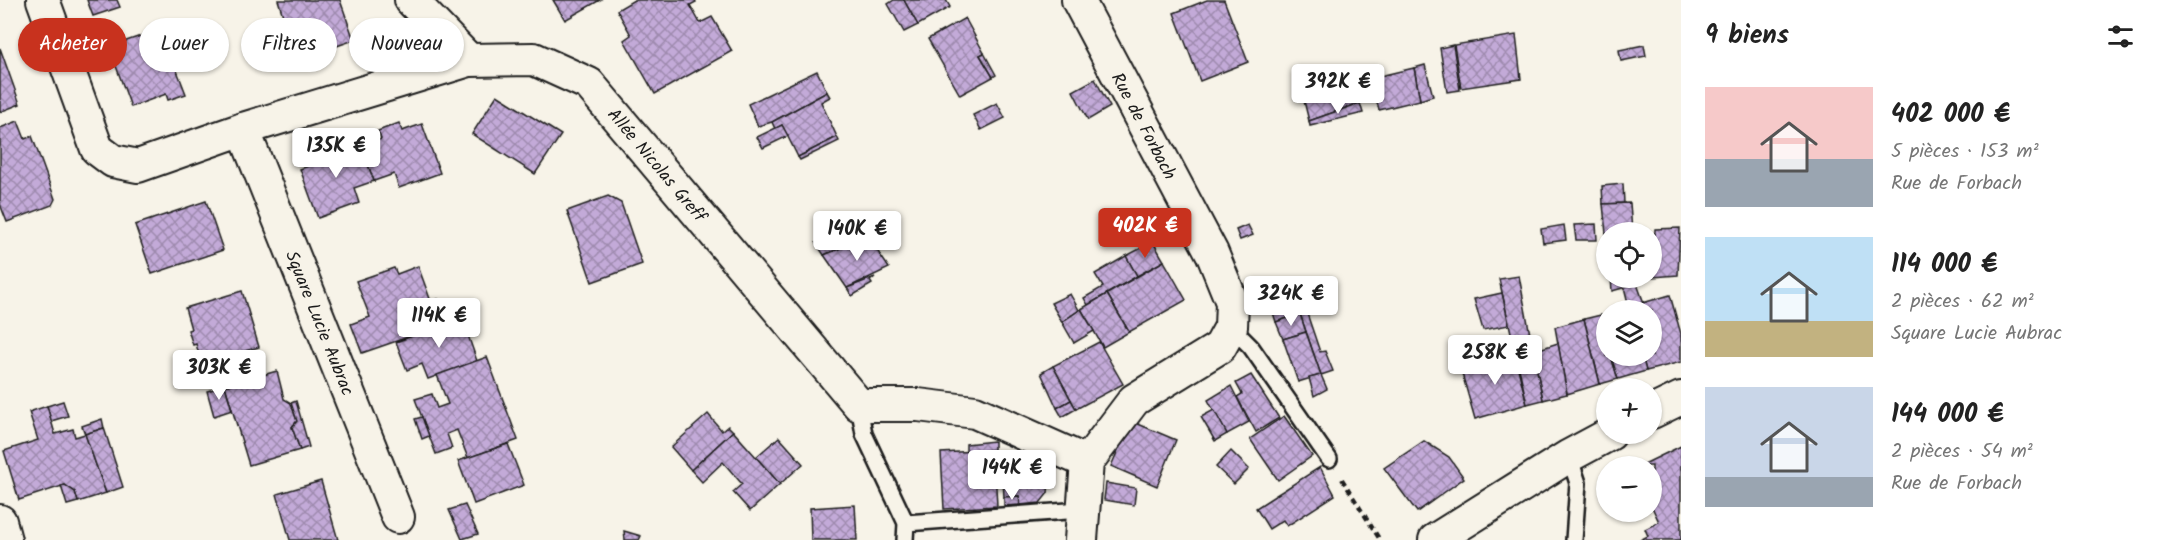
<!DOCTYPE html>
<html lang="fr">
<head>
<meta charset="utf-8">
<style>
	body { margin:0; font-family:Kalam,sans-serif; background:#f2f2f2; color:#222; height:100vh; display:flex; flex-direction:column; font-size:22px; white-space:nowrap }
	* { box-sizing:border-box; margin:0 }
	p { font-size:20px; color:#767676 }
	.icon { flex:none; width:33px; height:33px; fill:none; stroke:currentColor; stroke-width:2; stroke-linecap:round; stroke-linejoin:round }
	.map { position:relative; flex:1; overflow:hidden }
	.panel { display:flex; flex-direction:column; background:#fff; width:480px }
	.panel>* { flex:none }
	.hud { position:absolute; left:18px; top:18px; width:570px; height:54px; display:flex; gap:12px }
	.tools { position:absolute; left:1596px; top:222px; display:grid; gap:12px }
	.tools a { display:grid; place-items:center; width:66px; height:66px; border-radius:50%; background:#fff; box-shadow:0 2px 4px #0004; font-size:30px }
	.price { position:absolute; translate:-50% -51px; padding:0 14px; border-radius:6px; background:#fff; color:#222; font-size:20px; line-height:39px; filter:drop-shadow(0 2px 3px #0008) }
	.price::after { content:''; position:absolute; left:50%; top:36px; width:18px; height:14px; margin-left:-9px; background:inherit; clip-path:polygon(0 0,100% 0,50% 100%) }
	.price.active { background:#c8321e; color:#fff }
	ul { padding:0; list-style:none }
	li { display:flex; align-items:center; gap:18px; height:150px; padding:0 24px }
	li span { display:grid; place-items:center; flex:none; width:168px; height:120px; border-radius:0px; color:#555 }
	li>.icon { margin-inline-start:auto }
	span .icon { width:72px; height:72px; fill:#fffc; stroke-width:1 }
	li b { font-size:26px }
	h2 { display:flex; justify-content:space-between; align-items:center; height:72px; padding:0 24px; font-size:26px }
	.tag { padding:0 21px; border-radius:27px; background:#fff; box-shadow:0 2px 4px #0004; font-size:21px; line-height:54px }
	.tag.active { background:#c8321e; color:#fff }
	main { display:flex; flex:1; min-height:0 }
	.map>svg:first-child { display:block }
</style>
</head>
<body>
<main>
<div class="map">
<svg width="1681" height="540" viewBox="0 0 1681 540">
	<defs>
		<pattern id="building-cross-hatch" width="8" height="8" patternUnits="userSpaceOnUse" patternTransform="scale(1.5)"><rect width="8" height="8" fill="#c3aad8"/><path d="M0 0l8 8M0 8l8-8" fill="none" stroke="#9e8aae"/></pattern>
	</defs>
	<rect width="100%" height="100%" fill="#f7f3e8"/>
	<filter id="ink" filterUnits="userSpaceOnUse"><feTurbulence type="fractalNoise" baseFrequency=".0167" numOctaves="2"/><feDisplacementMap in="SourceGraphic" scale="12" xChannelSelector="R" yChannelSelector="G"/><feConvolveMatrix kernelMatrix="1 2 1 2 8 2 1 2 1" color-interpolation-filters="sRGB"/></filter>
	<g filter="url(#ink)">
		<g fill="url(#building-cross-hatch)" stroke="#1c1c1c" stroke-width="1.5">
			<path d="M87,0H117L120,7L93,16Z"/>
			<path d="M278,0H340L354,40L297,60Z"/>
			<path d="M553,0H600L565,20Z"/>
			<path d="M634,0H695L696,2L690,5L700,23L712,17L732,51L655,94L624,40L631,35L617,10Z"/>
			<path d="M894,0H904L918,25L904,32L888,4Z"/>
			<path d="M904,0H946L950,7L918,25Z"/>
			<path d="M1207,0H1224L1248,62L1200,81L1174,13Z"/>
			<path d="M965,18L984,53L980,55L993,77L960,95L928,39Z"/>
			<path d="M161,29L186,94L168,100L166,94L131,107L109,47Z"/>
			<path d="M1516,35L1521,79L1461,88L1454,45Z"/>
			<path d="M1453,45L1460,90L1447,92L1440,48Z"/>
			<path d="M1644,45L1646,56L1621,61L1619,50Z"/>
			<path d="M0,48L20,104L0,112Z"/>
			<path d="M984,53L996,75L993,77L980,55Z"/>
			<path d="M1425,65L1433,96L1420,100L1414,68Z"/>
			<path d="M1414,68L1420,100L1379,110L1371,78Z"/>
			<path d="M817,71L827,92L772,122L758,126L748,104Z"/>
			<path d="M1353,71L1360,103L1309,121L1300,85Z"/>
			<path d="M1095,79L1110,107L1088,120L1073,91Z"/>
			<path d="M827,92L830,97L821,102L837,137L798,157L782,125L775,129L772,122Z"/>
			<path d="M497,95L561,135L535,174L472,134Z"/>
			<path d="M997,103L1005,118L981,130L973,115Z"/>
			<path d="M1360,103L1363,113L1310,126L1309,121Z"/>
			<path d="M18,121L25,139L32,136L55,199L52,205L7,222L0,204V128Z"/>
			<path d="M399,123L402,131L422,124L440,173L399,188L394,174L374,181L361,147L381,139L378,131Z"/>
			<path d="M782,125L788,136L763,148L757,137Z"/>
			<path d="M837,137L839,141L800,160L798,157Z"/>
			<path d="M338,145L341,154L361,147L374,181L354,188L359,203L318,218L300,169L320,162L316,153Z"/>
			<path d="M1623,184L1624,203L1603,204L1602,186Z"/>
			<path d="M608,196L621,203L642,264L592,282L567,211Z"/>
			<path d="M206,201L223,250L152,274L135,225Z"/>
			<path d="M1630,203L1632,232L1606,234L1603,204Z"/>
			<path d="M855,217L868,237L824,255L816,243Z"/>
			<path d="M1596,224L1597,240H1576L1574,225Z"/>
			<path d="M1248,225L1253,235L1240,240L1236,230Z"/>
			<path d="M1564,225L1566,240L1543,243L1541,229Z"/>
			<path d="M1680,228L1678,275L1653,277L1655,229Z"/>
			<path d="M1652,234H1655L1652,277Z"/>
			<path d="M868,237L889,268L847,288L824,255Z"/>
			<path d="M1153,242L1164,261L1137,276L1126,256Z"/>
			<path d="M1126,256L1137,276L1088,305L1084,298L1103,287L1095,274Z"/>
			<path d="M1164,261L1186,300L1129,332L1107,294Z"/>
			<path d="M418,266L440,326L362,353L351,324L370,317L356,281L394,268L397,274Z"/>
			<path d="M1519,276L1532,345L1529,346L1530,352L1516,355L1499,279Z"/>
			<path d="M875,277L870,281L872,284L852,296L847,288Z"/>
			<path d="M1611,278H1636L1637,284L1612,291Z"/>
			<path d="M1637,284L1644,303L1629,307L1624,287Z"/>
			<path d="M1299,290L1320,352L1325,351L1333,371L1321,375L1300,314L1276,322L1269,300Z"/>
			<path d="M242,291L259,347L238,353L233,363L223,358L202,365L196,344L193,345L188,330L191,329L185,308Z"/>
			<path d="M1502,293L1509,325L1483,330L1474,299Z"/>
			<path d="M1070,294L1079,310L1062,322L1051,303Z"/>
			<path d="M1107,294L1129,332L1103,347L1081,309Z"/>
			<path d="M1670,295L1681,334V362L1646,371L1642,356H1652V310H1630L1629,307Z"/>
			<path d="M438,299L447,323L440,326L431,301Z"/>
			<path d="M1081,309L1094,331L1074,343L1062,322Z"/>
			<path d="M1300,314L1306,332L1283,339L1276,322Z"/>
			<path d="M1601,315L1606,337V356H1611L1618,379L1600,384L1584,319Z"/>
			<path d="M462,318L477,361L428,379L422,364L407,370L396,342Z"/>
			<path d="M1584,319L1600,384L1567,394L1555,327Z"/>
			<path d="M1306,332L1321,375L1298,382L1283,339Z"/>
			<path d="M1099,342L1123,384L1076,409L1053,366Z"/>
			<path d="M1558,343L1567,394L1543,400L1533,351Z"/>
			<path d="M1513,349L1527,404L1475,419L1461,370L1504,358L1502,352Z"/>
			<path d="M1533,351L1543,400L1527,404L1516,355Z"/>
			<path d="M1611,356H1642L1646,371L1618,379Z"/>
			<path d="M487,357L518,440L468,458L457,430L447,434L452,448L436,454L415,399L432,394L437,408L448,404L437,375Z"/>
			<path d="M1053,366L1071,400L1057,408L1041,373Z"/>
			<path d="M277,371L284,399L291,403L297,421L292,427L300,450L249,465L225,386Z"/>
			<path d="M1251,375L1279,418L1256,432L1237,397L1242,394L1236,383Z"/>
			<path d="M1321,375L1327,389L1314,396L1309,378Z"/>
			<path d="M225,386L232,410L214,416L207,391Z"/>
			<path d="M1231,386L1249,422L1227,434L1208,400Z"/>
			<path d="M1071,400L1076,409L1062,417L1057,408Z"/>
			<path d="M63,401L68,416L51,421L47,406Z"/>
			<path d="M296,401L309,447L300,450L292,427L297,421L291,403Z"/>
			<path d="M47,406L55,434L73,429L75,437L85,434L106,493L78,502L75,492L65,485L19,500L4,451L38,440L29,412Z"/>
			<path d="M1214,410L1227,434L1215,441L1201,417Z"/>
			<path d="M708,414L722,431L728,426L733,431L691,470L671,447Z"/>
			<path d="M1284,416L1312,456L1278,480L1250,439Z"/>
			<path d="M422,417L429,436L422,439L415,419Z"/>
			<path d="M102,419L104,428L85,434L82,426Z"/>
			<path d="M1131,421L1176,440L1157,486L1111,466Z"/>
			<path d="M104,428L123,487L106,493L85,434Z"/>
			<path d="M733,431L780,484L750,511L733,492L742,484L723,462L702,482L691,470Z"/>
			<path d="M779,437L803,464L780,484L756,457Z"/>
			<path d="M994,441V450L966,452V444Z"/>
			<path d="M1424,441L1449,457L1464,478L1417,512L1384,468Z"/>
			<path d="M508,444L524,485L474,504L458,461Z"/>
			<path d="M1681,446V540H1640L1648,536L1645,529L1659,522L1652,507V466H1640Z"/>
			<path d="M994,450L997,506L944,509L941,453Z"/>
			<path d="M1231,451L1249,469L1234,484L1216,467Z"/>
			<path d="M1033,458L1043,465L1044,481H1049L1048,493L1040,503L1020,505L1019,496L1004,497L1003,478L1018,477L1017,460Z"/>
			<path d="M1320,467L1335,495L1287,526L1283,520L1269,529L1256,508Z"/>
			<path d="M321,481L338,540H290L277,494Z"/>
			<path d="M1106,483L1136,488L1134,505L1104,500Z"/>
			<path d="M65,485L75,492L78,502L67,505L61,486Z"/>
			<path d="M1019,496L1020,505L1004,506V497Z"/>
			<path d="M465,505L478,534L462,539L449,510Z"/>
			<path d="M855,505L857,540H811L810,508Z"/>
			<path d="M624,531L641,536L639,540H625Z"/>
		</g>
		<g fill="none" stroke-linecap="round" stroke-linejoin="round">
			<g stroke="#1c1c1c" stroke-width="20">
				<g id="lane">
					<path d="M1231,327L1251,347L1329,459"/>
					<path d="M859,405L864,434L906,523L905,540"/>
					<path d="M1569,456L1578,483L1574,540"/>
					<path d="M906,523L1081,510"/>
				</g>
			</g>
			<g stroke="#1c1c1c" stroke-width="36">
				<g id="street">
					<path d="M43,0L97,149L113,161L138,166L243,129L469,60"/>
					<path d="M411,0L469,60L534,59L589,84L859,405H918L975,412L1087,462"/>
					<path d="M1078,0L1212,253L1232,302L1231,327L1220,347L1134,400L1087,462L1081,540"/>
					<path d="M243,129L398,517"/>
					<path d="M1652,412L1681,398"/>
					<path d="M0,521L5,540"/>
					<path d="M1435,540L1569,456L1610,434"/>
				</g>
			</g>
			<path stroke="#1c1c1c" stroke-width="4" stroke-dasharray="6 4.5" stroke-linecap="butt" d="M1342,479L1380,540"/>
			<use href="#lane" stroke="#f7f3e8" stroke-width="15"/>
			<use href="#street" stroke="#f7f3e8" stroke-width="32"/>
		</g>
	</g>
	<g text-anchor="middle" stroke-width="4.5" stroke-linejoin="round" paint-order="stroke">
		<g font-size="18" fill="#1c1c1c" stroke="#f7f3e8">
			<text transform="translate(1144 126) rotate(62)" y="6">Rue de Forbach</text>
			<text transform="translate(657 165) rotate(50)" y="6">Allée Nicolas Greff</text>
			<text transform="translate(320 323) rotate(68)" y="6">Square Lucie Aubrac</text>
		</g>
	</g>
</svg>
<div class="tools">
<a><svg class="icon" aria-label="locate" viewBox="0 0 24 24"><circle cx="12" cy="12" r="6"/><path d="M12 2v4M12 18v4M2 12h4M18 12h4"/></svg></a>
<a><svg class="icon" aria-label="layers" viewBox="0 0 24 24"><path d="M12 4l9 5-9 5-9-5zM3 14l9 5 9-5"/></svg></a>
<a>+</a>
<a>−</a>
</div>
<b class="price" style="left:1338px;top:115px">392K €</b>
<b class="price" style="left:336px;top:179px">135K €</b>
<b class="price active" style="left:1145px;top:259px">402K €</b>
<b class="price" style="left:857px;top:262px">140K €</b>
<b class="price" style="left:1291px;top:327px">324K €</b>
<b class="price" style="left:439px;top:349px">114K €</b>
<b class="price" style="left:1495px;top:386px">258K €</b>
<b class="price" style="left:219px;top:401px">303K €</b>
<b class="price" style="left:1012px;top:501px">144K €</b>
<div class="hud">
<a class="tag active">Acheter</a>
<a class="tag">Louer</a>
<a class="tag">Filtres</a>
<a class="tag">Nouveau</a>
</div>
</div>
<section class="panel">
<h2>9 biens<svg class="icon" aria-label="filters" viewBox="0 0 24 24"><path d="M4 7h16M4 17h16"/><circle cx="9" cy="7" r="2"/><circle cx="15" cy="17" r="2"/></svg></h2>
<ul>
<li><span style="background:linear-gradient(#f6c9c9 60%,#9aa5b1 0)"><svg class="icon" aria-label="home" viewBox="0 0 24 24"><path d="M3 11l9-7 9 7M6 9v11h12V9"/></svg></span><div><b>402 000 €</b><p>5 pièces · 153 m²</p><p>Rue de Forbach</p></div></li>
<li><span style="background:linear-gradient(#bfe0f5 70%,#c2b280 0)"><svg class="icon" aria-label="home" viewBox="0 0 24 24"><path d="M3 11l9-7 9 7M6 9v11h12V9"/></svg></span><div><b>114 000 €</b><p>2 pièces · 62 m²</p><p>Square Lucie Aubrac</p></div></li>
<li><span style="background:linear-gradient(#c9d6e8 75%,#9aa5b1 0)"><svg class="icon" aria-label="home" viewBox="0 0 24 24"><path d="M3 11l9-7 9 7M6 9v11h12V9"/></svg></span><div><b>144 000 €</b><p>2 pièces · 54 m²</p><p>Rue de Forbach</p></div></li>
</ul>
</section>
</main>
</body>
</html>
